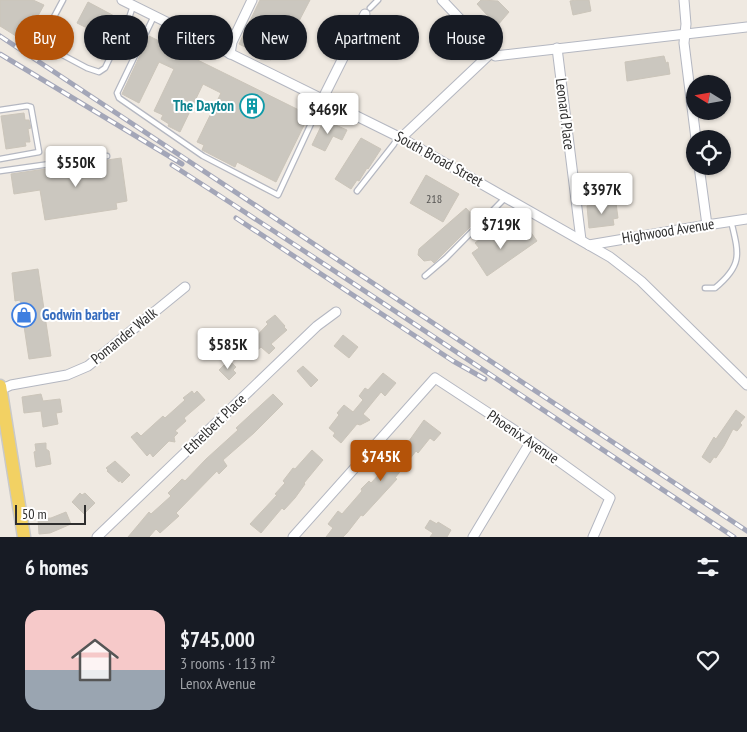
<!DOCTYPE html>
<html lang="en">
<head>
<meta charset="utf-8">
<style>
	body { margin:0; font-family:"PT Sans Narrow",sans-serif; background:#242831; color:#f1f3f6; height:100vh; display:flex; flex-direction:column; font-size:19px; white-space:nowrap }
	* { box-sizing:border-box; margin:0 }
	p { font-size:16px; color:#9ea1a6 }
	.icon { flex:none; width:28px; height:28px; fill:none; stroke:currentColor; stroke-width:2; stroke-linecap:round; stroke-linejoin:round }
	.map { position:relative; height:537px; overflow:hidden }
	.sheet { display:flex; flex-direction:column; background:#171b24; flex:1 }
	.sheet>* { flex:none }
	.banner { position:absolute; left:15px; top:15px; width:718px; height:45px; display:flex; gap:10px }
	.needle { width:32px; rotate:281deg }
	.controls { position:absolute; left:686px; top:75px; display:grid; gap:10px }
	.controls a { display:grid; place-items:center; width:45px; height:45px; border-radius:50%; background:#171b24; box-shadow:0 1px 4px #0004; font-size:25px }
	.scale { position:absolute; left:15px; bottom:12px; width:71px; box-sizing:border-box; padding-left:5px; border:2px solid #2e2e2e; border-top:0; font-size:14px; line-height:18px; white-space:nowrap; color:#2e2e2e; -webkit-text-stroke:4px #fff; paint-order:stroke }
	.price { position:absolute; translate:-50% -42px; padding:0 11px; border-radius:5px; background:#fff; color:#222; font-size:16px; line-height:32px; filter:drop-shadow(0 1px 2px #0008) }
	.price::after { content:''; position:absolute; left:50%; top:30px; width:15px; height:11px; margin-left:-8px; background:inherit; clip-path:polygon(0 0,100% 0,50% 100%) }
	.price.on { background:#b45309; color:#fff }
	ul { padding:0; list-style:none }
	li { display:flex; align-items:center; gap:15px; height:125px; padding:0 25px }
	li span { display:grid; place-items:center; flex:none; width:140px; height:100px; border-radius:15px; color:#555 }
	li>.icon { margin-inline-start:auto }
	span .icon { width:60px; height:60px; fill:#fffc; stroke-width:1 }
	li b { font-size:21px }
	h2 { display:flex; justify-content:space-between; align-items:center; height:60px; padding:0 25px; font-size:21px }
	.pill { padding:0 18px; border-radius:22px; background:#171b24; box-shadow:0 1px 4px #0004; font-size:18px; line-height:45px }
	.pill.on { background:#b45309; color:#fff }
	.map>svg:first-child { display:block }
</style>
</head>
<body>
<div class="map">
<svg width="747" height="537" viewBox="0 0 747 537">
	<rect width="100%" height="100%" fill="#efe9e1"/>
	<g fill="#cbc7bf" stroke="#cbc5ba">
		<path d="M0,0H33L44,5L24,41L0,26Z"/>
		<path d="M260,0H310L298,23L290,19L271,60L239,44Z"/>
		<path d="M481,0L498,1L509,12L497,26L477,4Z"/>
		<path d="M576,0H589L591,11L573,15L570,1Z"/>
		<path d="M88,2L118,18L117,21L132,28L125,42L110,34L108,38L101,35L77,23Z"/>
		<path d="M149,36L309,115L276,182L237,162L235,167L202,150L204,145L197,142L221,93L203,84L180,132L168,126L169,124L161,119L163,115L154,111L174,69L159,62L139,103L122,94Z"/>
		<path d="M664,56L666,63L668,62L670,74L627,81L625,62Z"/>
		<path d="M24,113L25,120H29L31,128L28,129L30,142H25L26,146L6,149L1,116Z"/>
		<path d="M324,120L347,130L342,140L333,136L325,151L312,145Z"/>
		<path d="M361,138L381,149L368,169L367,168L359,181L357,180L351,189L335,179Z"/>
		<path d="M121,158L127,201L116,203L117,209L45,220L40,190L14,194L11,174Z"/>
		<path d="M426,175L459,194L443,222L410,203Z"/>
		<path d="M616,203L618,218L613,219L614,225L589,228L587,206Z"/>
		<path d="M466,208L477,220L434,263L431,260L424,261L418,255L419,249Z"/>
		<path d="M527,227L537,241L487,276L472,253L479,248L475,243L490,231L502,245Z"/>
		<path d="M38,269L51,356L29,359L20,300L15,301L12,273Z"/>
		<path d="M275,315L285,326L284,327L287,330L271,344L275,348L269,354L261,347L255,352L248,345L268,324L266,322Z"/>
		<path d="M343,335L358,347L349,358L334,346Z"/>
		<path d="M229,360L236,367L233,370L236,373L229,380L219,370Z"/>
		<path d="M303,366L318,380L311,387L297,371Z"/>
		<path d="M383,373L396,383L385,396L381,392L363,414L370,420L360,425L357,424L341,443L333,436L335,433L329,428L339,415L337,413L344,405L353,412L363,400L359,396L365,388L368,390Z"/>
		<path d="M192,391L194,394L197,391L205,400L184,418L186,421L175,431L178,433L174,437L175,442L169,441L153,457L150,453L147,456L131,437L137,432L141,436L163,416L165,418L185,400L183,398Z"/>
		<path d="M41,394L43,401L60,399L62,412L56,413L58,424L43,427L41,411L24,413L22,397Z"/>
		<path d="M273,394L283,404L254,433L223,460L227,466L219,474L217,471L176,513L179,516L160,533L156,529L149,537H128L149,512L151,514L171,496L168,493L182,479L185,481L206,459L238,430L236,428Z"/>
		<path d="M736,410L745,417L740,423L742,425L737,431L733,429L724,446L716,458L714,457L710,463L702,457L714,437L716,439Z"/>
		<path d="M424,420L441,433L434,441L430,438L418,453L416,451L395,478L397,479L374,504L363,516L361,515L347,533L343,537H326L333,528L328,524L338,511L342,514L362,491L361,489L369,481L371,483L383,470L385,471L396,456L393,454L398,448L401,451L404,448Z"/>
		<path d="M46,443V449L49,451L51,464L36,467L34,452L36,451L35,444Z"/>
		<path d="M312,450L323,460L304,483L305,484L295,498L284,510L282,508L261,533L250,524L277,495L275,494L285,483L283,481L293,468L295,469Z"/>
		<path d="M115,461L130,475L122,483L120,480L119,482L107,471L108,470L106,468Z"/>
		<path d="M80,493L82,495L85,493L95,503L84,514L72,502Z"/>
		<path d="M66,512L71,524L50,533L39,534L38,519L51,518Z"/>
		<path d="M430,520L437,524L438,522L451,530L447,537H430L433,533L425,528Z"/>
	</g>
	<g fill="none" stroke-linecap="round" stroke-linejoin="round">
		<g stroke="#b4b7c1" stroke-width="7">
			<g id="service">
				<path d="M63,0L40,43L87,68L99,72L105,68L117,43"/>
				<path d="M370,8L378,0"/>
				<path d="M154,16L117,93L119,98L203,156L278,195L322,100"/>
				<path d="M128,21L133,6"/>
				<path d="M0,110L27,106L31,107L39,152L0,159"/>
				<path d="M0,171L107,156"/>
				<path d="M357,191L394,144L398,136"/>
				<path d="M425,276L446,258L505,198"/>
				<path d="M705,288H715C743,265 739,254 731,221"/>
			</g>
		</g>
		<g stroke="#b4b7c1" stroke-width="11">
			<g id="minor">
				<path d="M122,0L401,138L610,257L641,281L747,385"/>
				<path d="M442,0L495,56L747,27"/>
				<path d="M684,0L686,24L684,43L696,139"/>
				<path d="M557,48L581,240"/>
				<path d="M230,54L232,42L252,0"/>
				<path d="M322,100L365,14"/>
				<path d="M401,138L491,53"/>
				<path d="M699,166L707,225"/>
				<path d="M589,245L707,225L747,219"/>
				<path d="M0,390L11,385L67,375L88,366L185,287"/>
				<path d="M97,537L317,326L336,312"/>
				<path d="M293,537L435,378L531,441L610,498L593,537"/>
				<path d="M473,537L531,441"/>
			</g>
		</g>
		<g stroke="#c9c9c9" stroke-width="15">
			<path id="primary" d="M0,386L24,537"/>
		</g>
		<path stroke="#c9c9c9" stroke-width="2" stroke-dasharray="4 2.5" stroke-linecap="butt" d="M253,53L254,51"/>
		<use href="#service" stroke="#fff" stroke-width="4.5"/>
		<use href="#minor" stroke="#fff" stroke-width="9"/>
		<use href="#primary" stroke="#f2d163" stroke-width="12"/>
		<g stroke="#a3a6b8" stroke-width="5">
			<g id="rail">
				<path d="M0,36L747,531"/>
				<path d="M0,54L182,164"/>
				<path d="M172,165C361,286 546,413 734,537"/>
				<path d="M236,218L453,361L485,379"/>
			</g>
		</g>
		<use href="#rail" stroke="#fff" stroke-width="3" stroke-dasharray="9" stroke-linecap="butt"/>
	</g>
	<defs>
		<g id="building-ring" transform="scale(1.25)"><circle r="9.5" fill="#fff" stroke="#0f9aa8" stroke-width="1.5"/><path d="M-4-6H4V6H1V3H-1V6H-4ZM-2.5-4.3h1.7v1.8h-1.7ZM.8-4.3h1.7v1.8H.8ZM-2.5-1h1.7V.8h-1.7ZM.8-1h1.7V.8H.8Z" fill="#0f9aa8"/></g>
		<g id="shop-ring" transform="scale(1.25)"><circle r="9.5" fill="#fff" stroke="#3f7fe0" stroke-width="1.5"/><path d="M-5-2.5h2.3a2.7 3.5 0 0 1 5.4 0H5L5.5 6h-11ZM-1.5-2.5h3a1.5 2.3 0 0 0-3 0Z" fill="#3f7fe0"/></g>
	</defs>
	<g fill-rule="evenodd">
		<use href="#building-ring" x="252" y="106"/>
		<use href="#shop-ring" x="24" y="315"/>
	</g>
	<g text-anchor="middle" stroke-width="4" stroke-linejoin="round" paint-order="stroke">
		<g font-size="12" fill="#555452">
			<text x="434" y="203">218</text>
		</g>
		<g font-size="15" font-weight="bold" fill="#0d838f" stroke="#fff" text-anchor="end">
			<text x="234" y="111">The Dayton</text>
		</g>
		<g font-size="15" fill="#2e2e2e" stroke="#fff">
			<text transform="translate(565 114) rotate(83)" y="5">Leonard Place</text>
			<text transform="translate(439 159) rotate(29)" y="5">South Broad Street</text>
			<text transform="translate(668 231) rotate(-9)" y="5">Highwood Avenue</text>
			<text transform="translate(124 336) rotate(-39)" y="5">Pomander Walk</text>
			<text transform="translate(215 424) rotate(-44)" y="5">Ethelbert Place</text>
			<text transform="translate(523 437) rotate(34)" y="5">Phoenix Avenue</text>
		</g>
		<g font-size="15" font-weight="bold" fill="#366cbe" stroke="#fff" text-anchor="start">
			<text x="42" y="320">Godwin barber</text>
		</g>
	</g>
</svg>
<div class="controls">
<a><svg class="needle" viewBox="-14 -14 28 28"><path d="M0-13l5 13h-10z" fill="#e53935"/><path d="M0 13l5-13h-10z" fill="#9ea1a6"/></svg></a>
<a><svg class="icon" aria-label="locate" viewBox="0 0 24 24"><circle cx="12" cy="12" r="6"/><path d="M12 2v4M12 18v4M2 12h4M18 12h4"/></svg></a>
</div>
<div class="scale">50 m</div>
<b class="price" style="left:328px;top:135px">$469K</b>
<b class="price" style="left:76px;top:188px">$550K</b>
<b class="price" style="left:602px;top:215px">$397K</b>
<b class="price" style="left:501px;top:250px">$719K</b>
<b class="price" style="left:228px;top:370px">$585K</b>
<b class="price on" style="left:381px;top:482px">$745K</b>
<div class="banner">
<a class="pill on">Buy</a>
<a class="pill">Rent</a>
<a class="pill">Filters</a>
<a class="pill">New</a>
<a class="pill">Apartment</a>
<a class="pill">House</a>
</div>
</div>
<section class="sheet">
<h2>6 homes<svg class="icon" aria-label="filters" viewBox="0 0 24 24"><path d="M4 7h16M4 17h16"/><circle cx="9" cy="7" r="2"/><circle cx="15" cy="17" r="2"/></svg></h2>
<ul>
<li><span style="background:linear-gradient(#f6c9c9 60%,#9aa5b1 0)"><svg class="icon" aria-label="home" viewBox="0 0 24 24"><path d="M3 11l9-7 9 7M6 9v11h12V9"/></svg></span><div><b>$745,000</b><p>3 rooms · 113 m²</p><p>Lenox Avenue</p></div><svg class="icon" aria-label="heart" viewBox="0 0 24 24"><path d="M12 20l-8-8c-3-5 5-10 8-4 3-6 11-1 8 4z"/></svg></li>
</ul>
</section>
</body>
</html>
